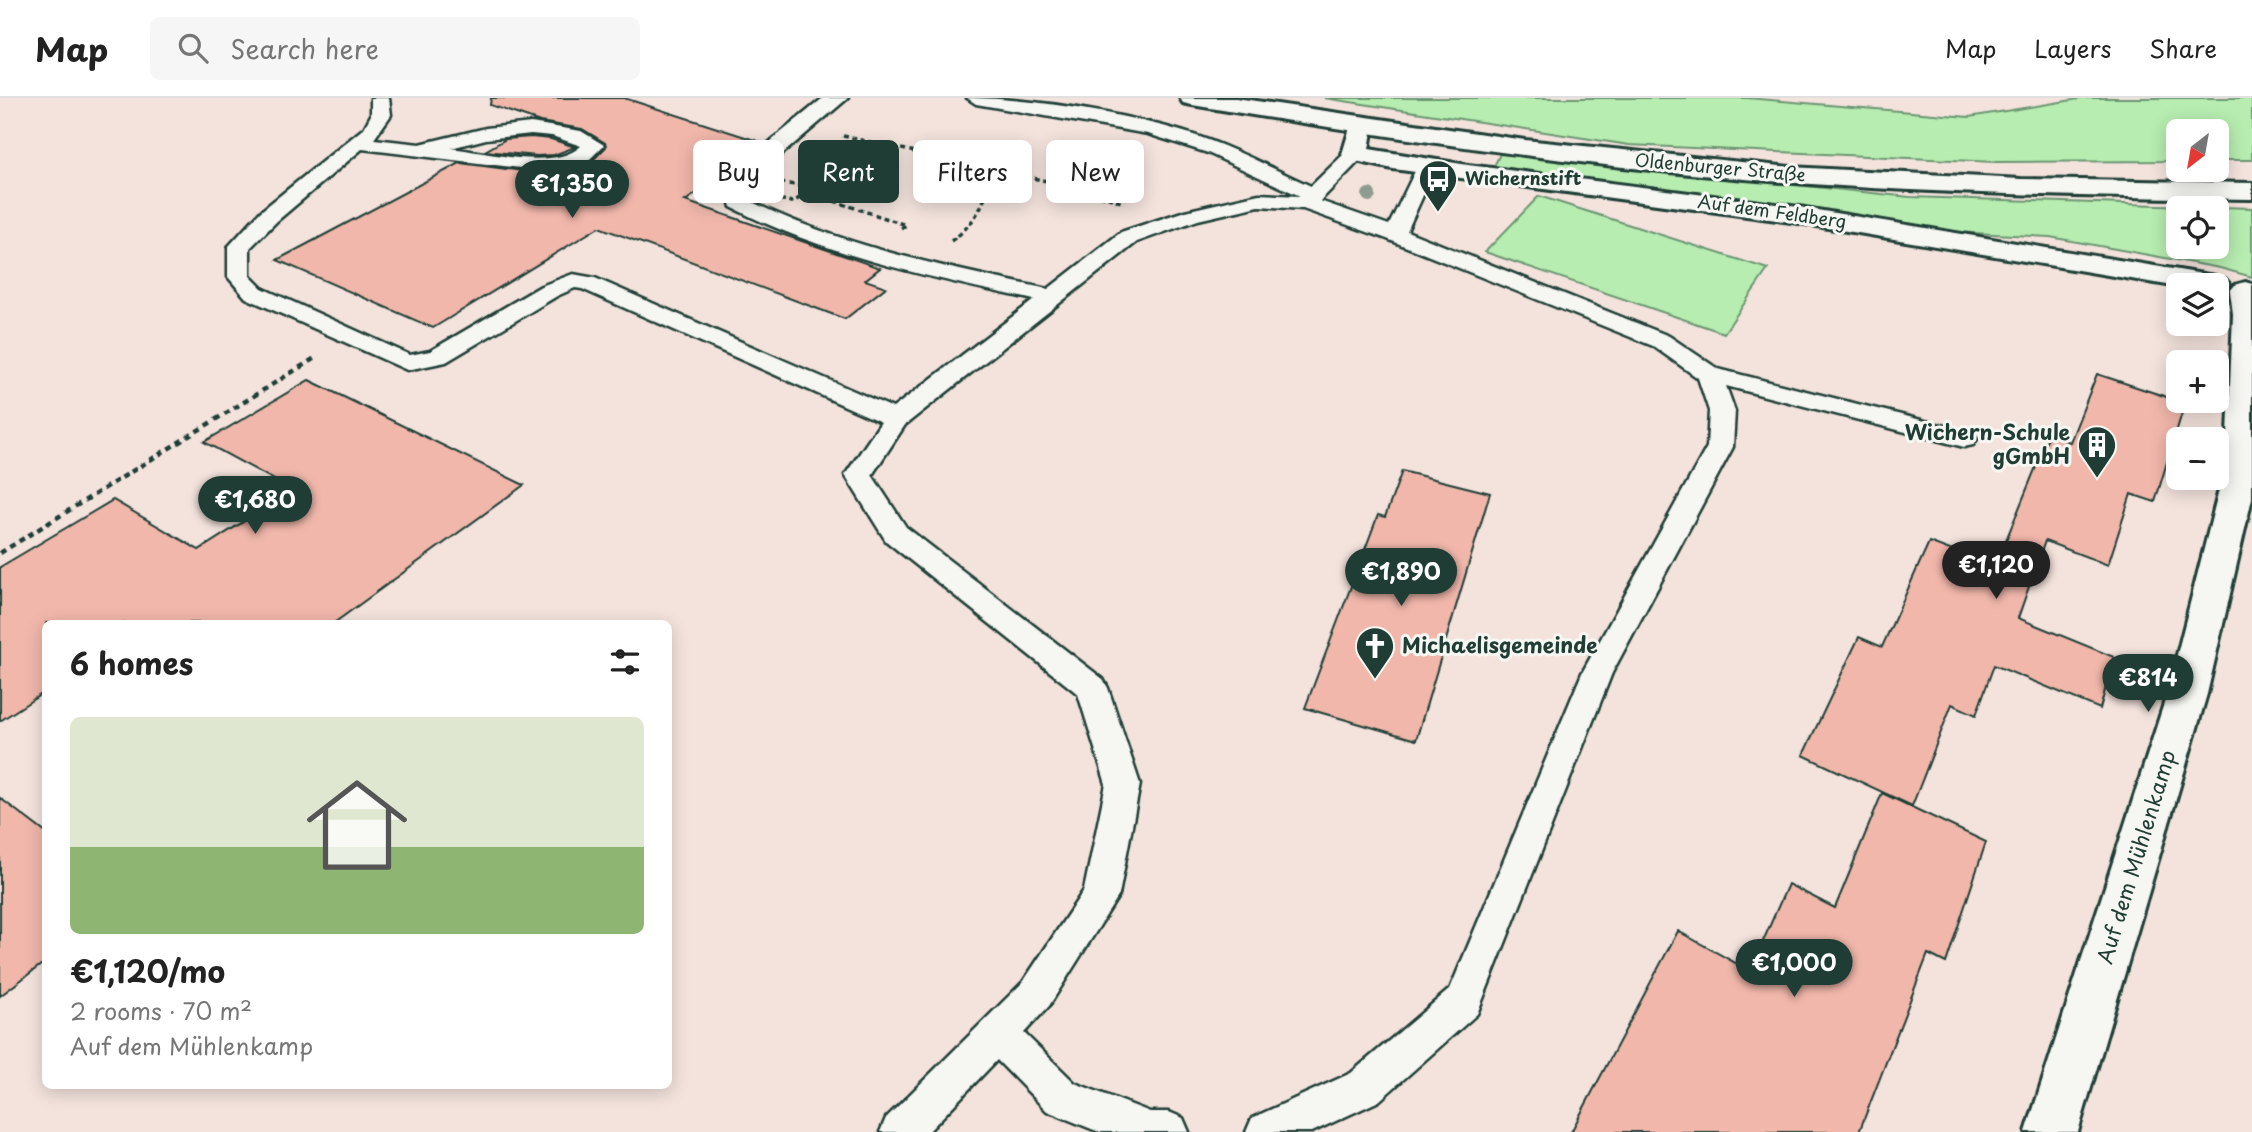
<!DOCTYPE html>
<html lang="en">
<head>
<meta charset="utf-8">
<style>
	body { margin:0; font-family:"Playpen Sans",sans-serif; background:#f6f6f6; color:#222; height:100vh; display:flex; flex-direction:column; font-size:26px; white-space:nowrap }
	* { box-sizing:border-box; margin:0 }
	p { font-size:23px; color:#767676 }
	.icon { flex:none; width:38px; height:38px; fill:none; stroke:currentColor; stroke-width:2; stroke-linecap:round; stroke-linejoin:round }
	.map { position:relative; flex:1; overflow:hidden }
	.side { position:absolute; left:42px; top:522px; width:630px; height:469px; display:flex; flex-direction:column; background:#fff; border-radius:10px; box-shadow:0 4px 18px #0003 }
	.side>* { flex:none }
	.banner { position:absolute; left:693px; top:42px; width:665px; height:63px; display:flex; gap:14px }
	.needle { width:46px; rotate:211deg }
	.buttons { position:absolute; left:2166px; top:21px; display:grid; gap:14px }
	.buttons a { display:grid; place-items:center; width:63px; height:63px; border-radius:10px; background:#fff; box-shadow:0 4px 18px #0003; font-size:35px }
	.price { position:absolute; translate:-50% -60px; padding:0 16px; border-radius:24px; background:#1f3d34; color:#fff; font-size:23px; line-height:46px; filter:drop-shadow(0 2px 4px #0008) }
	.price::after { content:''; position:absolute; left:50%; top:42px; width:21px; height:16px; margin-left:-10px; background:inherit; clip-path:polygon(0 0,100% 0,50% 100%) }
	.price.active { background:#222; color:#fff }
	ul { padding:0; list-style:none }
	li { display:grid; align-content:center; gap:14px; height:371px; padding:0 28px }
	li+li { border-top:2px solid #e0e0e0 }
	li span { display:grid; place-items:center; height:217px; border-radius:10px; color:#555 }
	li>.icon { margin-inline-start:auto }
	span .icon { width:126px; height:126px; fill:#fffc; stroke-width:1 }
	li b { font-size:30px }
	h2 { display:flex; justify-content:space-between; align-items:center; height:84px; padding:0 28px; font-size:30px }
	.chip { padding:0 24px; border-radius:10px; background:#fff; box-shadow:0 4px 18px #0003; font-size:24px; line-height:63px }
	.chip.active { background:#1f3d34; color:#fff }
	header { display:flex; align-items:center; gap:42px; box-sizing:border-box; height:98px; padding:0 35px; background:#fff; border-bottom:2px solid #e0e0e0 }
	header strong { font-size:33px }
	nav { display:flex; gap:38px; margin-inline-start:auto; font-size:24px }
	.search { width:490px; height:63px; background:#f6f6f6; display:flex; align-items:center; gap:18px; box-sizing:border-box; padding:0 24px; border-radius:10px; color:#767676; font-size:26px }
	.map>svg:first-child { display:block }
</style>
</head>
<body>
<header>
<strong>Map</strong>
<div class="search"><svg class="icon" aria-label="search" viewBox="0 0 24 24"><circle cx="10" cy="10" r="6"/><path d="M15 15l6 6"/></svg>Search here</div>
<nav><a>Map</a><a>Layers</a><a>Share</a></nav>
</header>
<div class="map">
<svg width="2252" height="1034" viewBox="0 0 2252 1034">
	<rect width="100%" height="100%" fill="#f4e3dd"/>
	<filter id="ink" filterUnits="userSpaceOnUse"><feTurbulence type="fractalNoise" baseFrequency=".0143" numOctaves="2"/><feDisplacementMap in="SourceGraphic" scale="14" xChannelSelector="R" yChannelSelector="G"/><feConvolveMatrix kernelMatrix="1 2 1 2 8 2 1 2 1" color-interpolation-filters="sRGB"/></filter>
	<g filter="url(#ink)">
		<g fill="#b7edb0" stroke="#6b9572" stroke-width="2" fill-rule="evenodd">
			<path d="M1324,0H1747L1969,19L2085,0H2252V62H2217V33H2179V63L1995,64L1629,47Z"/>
			<path d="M1500,56L1910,99L2252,110V179L2220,170L2050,139L1954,134L1494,68ZM2179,110H2217V149H2179Z"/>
			<path d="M1539,98L1768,171L1724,235L1485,154Z"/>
		</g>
		<g fill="#f1b7ab" stroke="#1f3d34" stroke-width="2">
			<path d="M491,0H624L761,44L708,76L720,80L685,103L880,170L865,182L886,189L845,221L599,129L433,230L277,162L460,65L554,77L588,67L606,49L605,45L582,31L540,24L490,7Z"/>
			<path d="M531,39L551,41L575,49L554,57L537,58L485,53L506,41Z"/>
			<path d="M2097,276L2185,305L2155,404L2131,396L2108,467L2045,443L2018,520L2114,559L2100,611L1994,567L1976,617L1952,606L1912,708L1803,657L1859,539L1882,549L1929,444L1995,469L2049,337L2070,344Z"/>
			<path d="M309,282L524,387L334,525H46V593L0,623V469L113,402L199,452L293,392L204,344Z"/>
			<path d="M1402,373L1490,395L1416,642L1305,610L1378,417L1385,419Z"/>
			<path d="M1882,695L1986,744L1946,865L1928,856L1859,1034H1571L1678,833L1750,873L1788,786L1835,810Z"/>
			<path d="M0,700L46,735V863L0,898Z"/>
		</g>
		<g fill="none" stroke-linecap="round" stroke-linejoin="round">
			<g stroke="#1f3d34" stroke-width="5">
				<path id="service" d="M371,0H389L391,17L374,41L420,46L486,30L531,25L581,33L604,47L587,64L553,74L362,51L277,123L250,150V178L262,190L410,257L430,253L541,188L573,176L595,180L893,310L1034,202C933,180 824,157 731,109L726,91C751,55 790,28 823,0H848L761,74L746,92L748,102C840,148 948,170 1048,191L1121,134L1185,113L1259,96L1300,98L1208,55L1148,36L976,6L967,0C1040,0 1156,20 1224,48C1253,60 1282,75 1311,88L1348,52H1362L1365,56L1362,60L1320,103L1389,127L1418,67H1432L1435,71L1407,133L1669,238L1718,271L1973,335L1977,341L1973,347L1964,349L1726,288L1735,313L1733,349L1612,575L1477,916L1379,1003L1312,1034H1246L1252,1020L1351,975L1450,891L1582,575L1707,349L1709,313L1698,280L1653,248L1387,141L1303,111L1259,108L1198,122L1137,144L905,327L872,377L906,429L1103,581L1108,590L1140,686L1119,797L1049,908L1024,935L1075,985L1150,1014H1169L1183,1020L1189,1034H1099L1047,1013L997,962L928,1034H880L886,1020L1023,884L1084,792L1106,686L1078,596L886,443L845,377L881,324L582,191L575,190L557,198L446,264L407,272L246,200L228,179V149L261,113L364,30L371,17ZM531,36L552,38L581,48C554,73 486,54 451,50L486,41Z"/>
			</g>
			<g stroke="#1f3d34" stroke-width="6">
				<g id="minor">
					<path d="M1361,21L1370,23L1373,28L1369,51L1468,67L1799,109L2215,178L2225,181L2230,187L2225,193L2217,195V187L2179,189L1799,125L1393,71L1346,61L1342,56L1352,23Z"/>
					<path d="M2245,184L2252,186V400L2207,596L2078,1034H2026L2167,596L2227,360L2233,216L2230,193L2235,187Z"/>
				</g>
			</g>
			<g stroke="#1f3d34" stroke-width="6">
				<path id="secondary" d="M1180,0H1236L1525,42L1790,69L2021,81L2252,85V101C2072,99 1891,95 1712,78C1538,62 1365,36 1192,7L1183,5Z"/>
			</g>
			<g stroke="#1f3d34" stroke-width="3.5" stroke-dasharray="5 3.5" stroke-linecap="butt">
				<path d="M843,38L1078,90L1124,105"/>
				<path d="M772,83L800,88L810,95L792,104L760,97L758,93Z"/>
				<path d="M810,95L906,127L900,131"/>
				<path d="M951,143C976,125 988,102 991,71"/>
			</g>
			<path stroke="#1f3d34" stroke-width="4.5" stroke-dasharray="6 5" stroke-linecap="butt" d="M0,455L315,260"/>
			<use href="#service" fill="#f6f6f2" fill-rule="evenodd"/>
			<use href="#minor" fill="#f6f6f2" fill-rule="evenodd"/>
			<use href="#secondary" fill="#f6f6f2" fill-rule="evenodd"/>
		</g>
		<circle fill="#8f9b8e" cx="1369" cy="97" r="7"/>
	</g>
	<defs>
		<g id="bus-pin" transform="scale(2.0125)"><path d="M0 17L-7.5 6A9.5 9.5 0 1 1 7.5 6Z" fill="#1f3d34" stroke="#f6f6f2"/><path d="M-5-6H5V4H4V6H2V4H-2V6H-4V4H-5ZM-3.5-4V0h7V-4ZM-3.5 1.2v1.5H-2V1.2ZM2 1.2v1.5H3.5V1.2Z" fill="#fff"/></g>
		<g id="building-pin" transform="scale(2.0125)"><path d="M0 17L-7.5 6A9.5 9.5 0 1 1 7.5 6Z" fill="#1f3d34" stroke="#f6f6f2"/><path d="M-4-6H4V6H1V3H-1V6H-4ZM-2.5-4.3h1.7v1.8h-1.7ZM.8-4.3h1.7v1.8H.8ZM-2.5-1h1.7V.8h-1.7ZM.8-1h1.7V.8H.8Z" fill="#fff"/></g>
		<g id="church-pin" transform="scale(2.0125)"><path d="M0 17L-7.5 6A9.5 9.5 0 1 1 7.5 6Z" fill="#1f3d34" stroke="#f6f6f2"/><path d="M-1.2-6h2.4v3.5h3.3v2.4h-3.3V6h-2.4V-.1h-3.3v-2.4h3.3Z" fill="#fff"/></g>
	</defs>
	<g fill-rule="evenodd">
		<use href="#bus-pin" x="1438" y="81"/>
		<use href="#building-pin" x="2097" y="347"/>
		<use href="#church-pin" x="1375" y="548"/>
	</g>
	<g text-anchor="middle" stroke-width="6" stroke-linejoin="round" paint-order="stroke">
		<g font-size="18" fill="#1f3d34" stroke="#f6f6f2">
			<text transform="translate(1720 70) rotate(5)" y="6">Oldenburger Straße</text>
			<text transform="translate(1772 114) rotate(8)" y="6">Auf dem Feldberg</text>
		</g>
		<g font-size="18" font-weight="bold" fill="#1f3d34" stroke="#f6f6f2" text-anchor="start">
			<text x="1465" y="87">Wichernstift</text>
		</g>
		<g font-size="21" font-weight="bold" fill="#1f3d34" stroke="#f6f6f2" text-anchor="end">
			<text x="2070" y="342">Wichern-Schule<tspan x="2070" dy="24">gGmbH</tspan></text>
			<text x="1402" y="555" text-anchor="start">Michaelisgemeinde</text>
		</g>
		<g font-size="21" fill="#1f3d34" stroke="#f6f6f2">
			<text transform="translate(2137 759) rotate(-73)" y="7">Auf dem Mühlenkamp</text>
		</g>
	</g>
</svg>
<div class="buttons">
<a><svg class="needle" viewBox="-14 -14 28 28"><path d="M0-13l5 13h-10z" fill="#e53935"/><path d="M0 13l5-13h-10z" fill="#767676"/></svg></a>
<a><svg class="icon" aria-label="locate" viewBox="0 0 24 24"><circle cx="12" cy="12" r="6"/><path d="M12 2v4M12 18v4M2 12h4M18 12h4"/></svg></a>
<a><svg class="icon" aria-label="layers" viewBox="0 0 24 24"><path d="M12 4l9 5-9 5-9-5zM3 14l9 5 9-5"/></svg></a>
<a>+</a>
<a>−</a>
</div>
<b class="price" style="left:572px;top:122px">€1,350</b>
<b class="price" style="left:255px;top:438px">€1,680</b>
<b class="price active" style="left:1996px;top:503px">€1,120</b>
<b class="price" style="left:1401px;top:510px">€1,890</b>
<b class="price" style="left:2148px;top:616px">€814</b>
<b class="price" style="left:1794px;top:901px">€1,000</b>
<div class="banner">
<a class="chip">Buy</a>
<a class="chip active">Rent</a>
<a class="chip">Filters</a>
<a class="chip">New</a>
</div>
<section class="side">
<h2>6 homes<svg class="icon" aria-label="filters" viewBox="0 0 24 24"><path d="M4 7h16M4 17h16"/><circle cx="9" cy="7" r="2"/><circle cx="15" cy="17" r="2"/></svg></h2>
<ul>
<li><span style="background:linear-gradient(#dfe7d0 60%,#8fb573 0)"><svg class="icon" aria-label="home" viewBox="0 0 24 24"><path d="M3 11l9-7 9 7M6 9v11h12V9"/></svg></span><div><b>€1,120/mo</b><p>2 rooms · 70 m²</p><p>Auf dem Mühlenkamp</p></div></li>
</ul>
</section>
</div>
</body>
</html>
